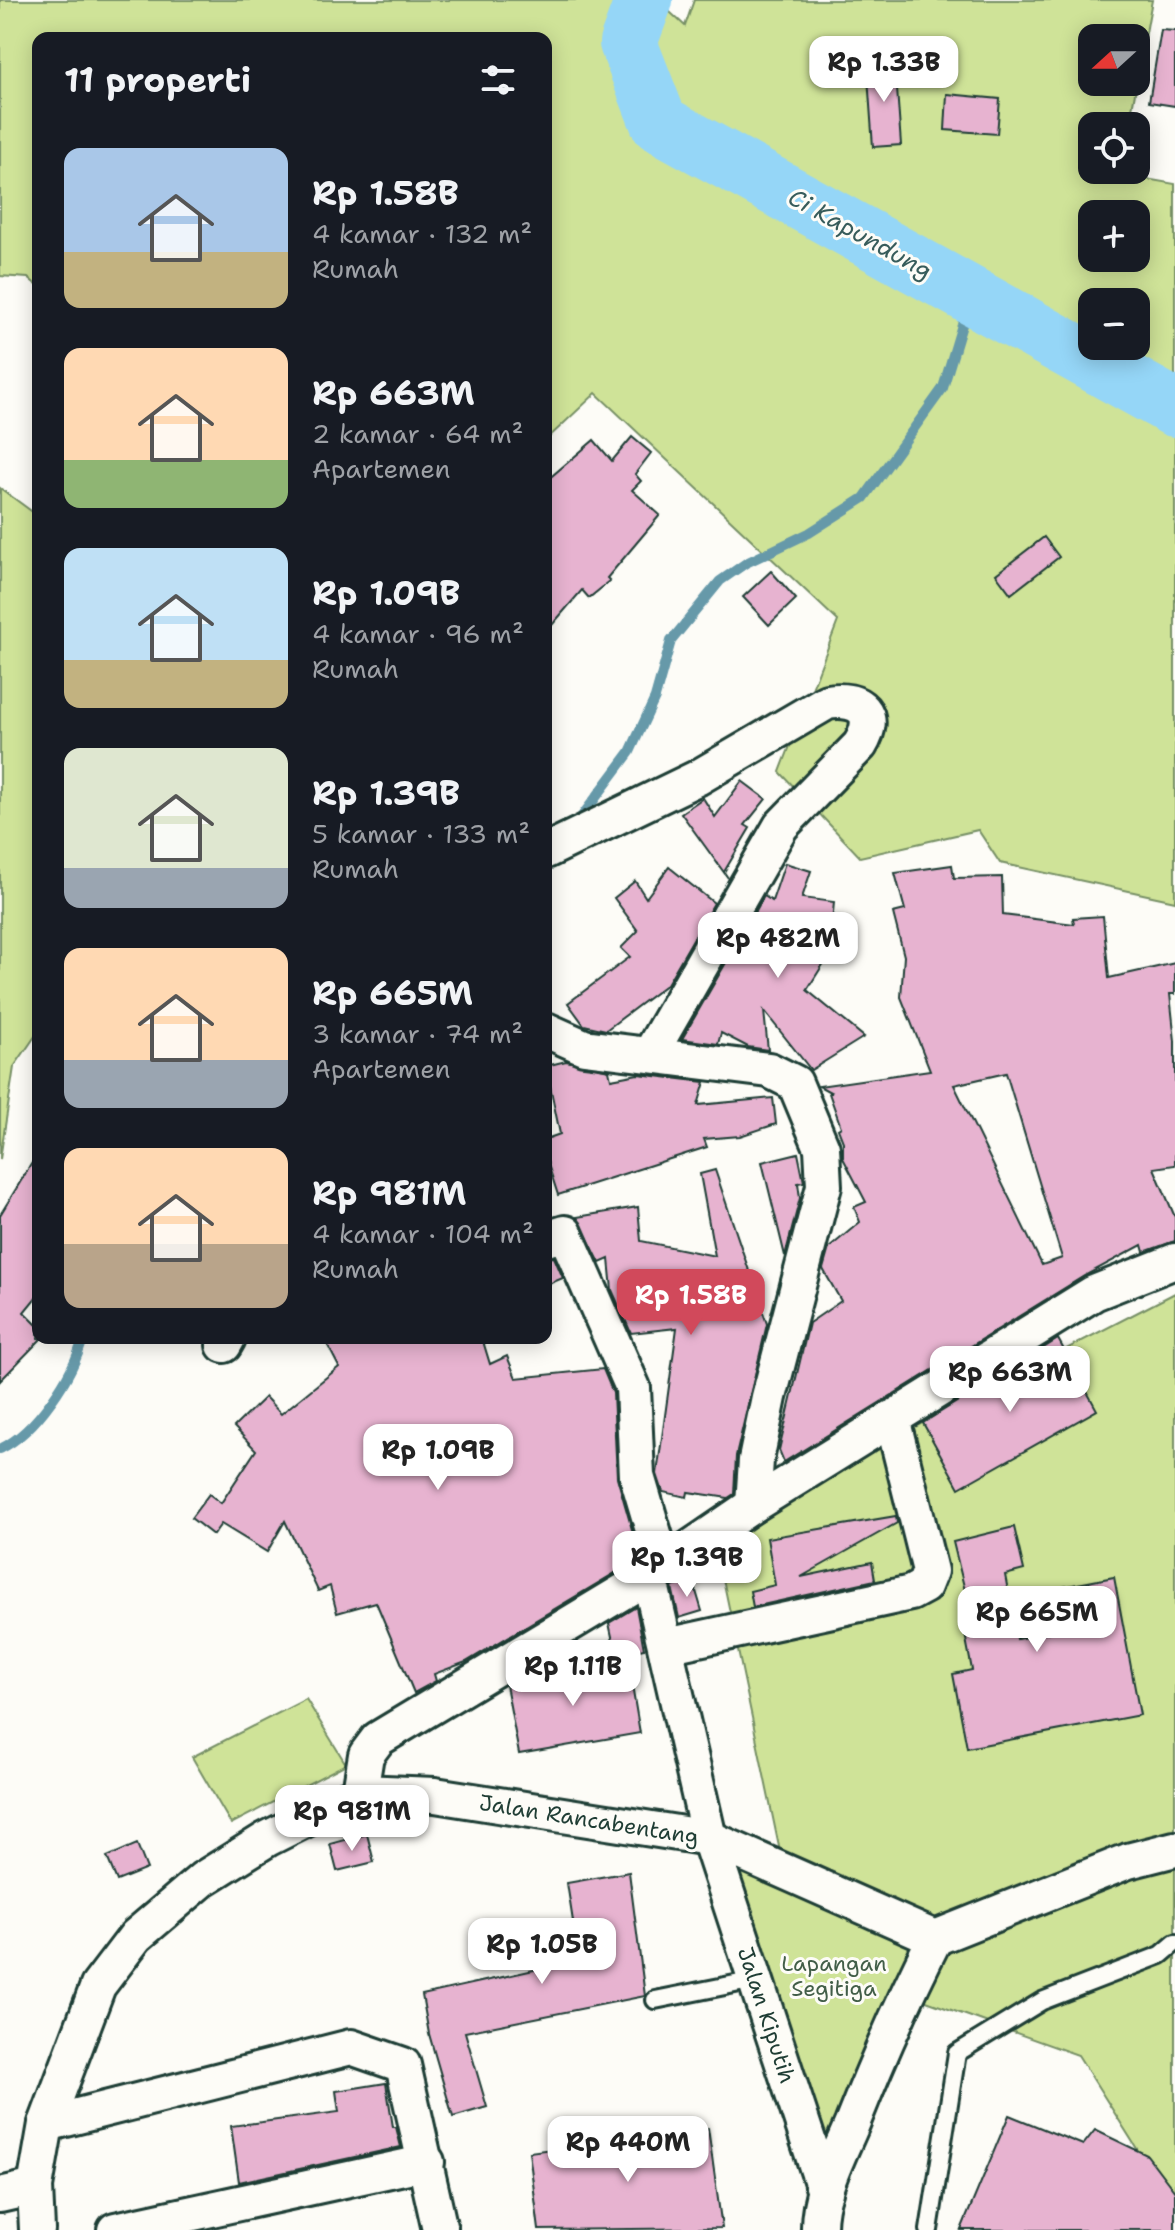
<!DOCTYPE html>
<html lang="id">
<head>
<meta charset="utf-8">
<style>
	body { margin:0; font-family:"Shantell Sans",sans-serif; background:#242831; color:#f1f3f6; height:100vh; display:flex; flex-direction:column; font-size:30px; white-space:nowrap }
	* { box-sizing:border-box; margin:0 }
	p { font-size:26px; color:#9ea1a6 }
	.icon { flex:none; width:44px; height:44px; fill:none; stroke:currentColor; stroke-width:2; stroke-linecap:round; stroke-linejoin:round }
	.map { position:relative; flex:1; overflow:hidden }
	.sheet { position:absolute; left:32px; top:32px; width:520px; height:1312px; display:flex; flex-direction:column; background:#171b24; border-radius:16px; box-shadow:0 4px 20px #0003 }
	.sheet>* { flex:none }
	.needle { width:52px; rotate:249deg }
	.buttons { position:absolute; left:1078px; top:24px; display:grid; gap:16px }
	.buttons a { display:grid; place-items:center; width:72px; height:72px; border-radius:16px; background:#171b24; box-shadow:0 4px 20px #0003; font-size:40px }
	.price { position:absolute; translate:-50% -68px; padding:0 18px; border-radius:16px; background:#fff; color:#222; font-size:26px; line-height:52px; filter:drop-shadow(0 2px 4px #0008) }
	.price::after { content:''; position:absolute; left:50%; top:48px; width:24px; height:18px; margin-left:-12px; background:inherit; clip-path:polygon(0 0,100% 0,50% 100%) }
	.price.current { background:#d1495b; color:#fff }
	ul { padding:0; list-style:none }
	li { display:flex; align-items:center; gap:24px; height:200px; padding:0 32px }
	li span { display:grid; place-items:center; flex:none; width:224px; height:160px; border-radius:16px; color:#555 }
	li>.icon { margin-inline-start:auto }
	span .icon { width:96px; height:96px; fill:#fffc; stroke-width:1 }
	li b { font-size:34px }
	h2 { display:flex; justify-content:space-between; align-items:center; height:96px; padding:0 32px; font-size:34px }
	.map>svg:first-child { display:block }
</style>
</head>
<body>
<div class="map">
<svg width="1175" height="2230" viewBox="0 0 1175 2230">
	<rect width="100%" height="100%" fill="#fdfcf7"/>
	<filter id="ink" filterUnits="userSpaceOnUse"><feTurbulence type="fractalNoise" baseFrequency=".0125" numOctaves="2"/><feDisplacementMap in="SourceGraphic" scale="16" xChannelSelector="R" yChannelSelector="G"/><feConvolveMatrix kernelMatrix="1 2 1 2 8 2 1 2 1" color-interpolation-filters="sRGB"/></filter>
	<g filter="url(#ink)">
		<g fill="#cfe398" stroke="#779066" stroke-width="2" fill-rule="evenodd">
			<path d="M0,0H657L685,26L694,0H1152L1132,109L1136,126H1092V170H1136V127L1146,179L1175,184V901L1000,863L978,830L860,857L780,772L838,621L596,393L546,440V38H38V286L28,278L0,276ZM1092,38H1136V82H1092ZM1092,214H1136V258H1092ZM1092,302H1136V346H1092Z"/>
			<path d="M0,488L38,516V1032L14,1067L0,1159Z"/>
			<path d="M1175,1293V2209L1078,2055L901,1992L826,2164L730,1861L787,1885L713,1531Z"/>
			<path d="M306,1699L346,1764L231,1824L192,1757Z"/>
		</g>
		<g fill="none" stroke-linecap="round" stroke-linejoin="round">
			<g stroke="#6699a9" stroke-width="10">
				<path d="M576,824L630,752L655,698L671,641L720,581L746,563L809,533L864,498L943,388L971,295"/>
				<path d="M0,1449C36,1432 73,1376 83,1338"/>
			</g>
			<path stroke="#95d6f7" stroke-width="58" d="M644,0L628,43L659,123L1175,408"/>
		</g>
		<g fill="#e7b3d0" stroke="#1f3d34" stroke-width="2" fill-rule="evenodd">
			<path d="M1161,30L1175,31V106L1149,102Z"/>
			<path d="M895,61L901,145L873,147L867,63Z"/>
			<path d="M947,94L1000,99L997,134L945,130Z"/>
			<path d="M632,437L651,453L635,474L641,481L632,490L660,515L607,578L610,581L589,598L582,590L546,632V481L594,440L612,461Z"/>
			<path d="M1044,537L1059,557L1011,594L996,574Z"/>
			<path d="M771,571L796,599L769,625L743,597Z"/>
			<path d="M742,781L766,799L745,825L750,828L724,872L728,878L681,813L703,798L715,817Z"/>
			<path d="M785,863L811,871L802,898L834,902L829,955L807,990L864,1037L811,1070L764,1011L768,1050L748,1047L721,1033L718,1044L682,1039L746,928L785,958L754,914L764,896L772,901Z"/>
			<path d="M952,865L954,878L1002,877L1003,915L1074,924L1073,918L1103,916L1109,978L1175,963V994H1170L1175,1041V1165L1154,1168L1175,1217V1241L1144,1252L1142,1245L1084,1276L784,1462L779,1450L809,1323L841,1301L823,1269L829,1248L860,1222L854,1207L866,1202L843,1158V1142L838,1129L841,1127L829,1093H832L819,1086L930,1070L901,997L904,956L893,913L905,910L895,873ZM1006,1073L1062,1258L1042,1265L954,1085Z"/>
			<path d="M669,867L714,903L667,984L606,1030L584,1025L568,1003L630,957L621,948L638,931L614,898L635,881L646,898Z"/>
			<path d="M566,1061L609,1070L611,1079L638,1074L705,1082L698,1105L773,1098L776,1124L740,1136L704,1139L707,1147L558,1195L546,1158V1139L560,1134L546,1066Z"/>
			<path d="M38,1153V1295L24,1312L38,1326V1338H42L0,1381V1215Z"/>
			<path d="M798,1153L804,1182L798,1183L800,1198L785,1256L762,1162Z"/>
			<path d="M715,1170L767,1324L736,1456L734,1494L728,1498L688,1492L687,1497L663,1492L657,1474L677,1328L631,1333L612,1290L609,1259L600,1263L577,1217L638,1207L641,1241L715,1256L700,1174Z"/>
			<path d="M554,1257L563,1278L546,1285V1258Z"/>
			<path d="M324,1338H482L490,1364L507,1356L516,1378L603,1369L613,1393L617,1477L633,1533L628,1534L640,1558L466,1662L434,1674L436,1681L414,1693L376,1602L337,1613L330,1586L318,1591L285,1521L267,1552L221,1524L213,1535L191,1518L209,1494L221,1503L256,1450L234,1427L265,1397L281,1414L339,1367Z"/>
			<path d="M1058,1339L1097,1410L959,1488L923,1423Z"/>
			<path d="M896,1516L897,1523L801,1577L872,1562L875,1580L753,1607L750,1591L775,1585L767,1538Z"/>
			<path d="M1014,1527L1024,1570L1005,1575L1017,1639L1070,1628L1062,1587L1114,1577L1140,1715L967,1748L953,1674L972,1670L961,1613L970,1611L953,1542Z"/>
			<path d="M693,1581L702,1611L679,1618L672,1587Z"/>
			<path d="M636,1607L644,1649L616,1655L609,1623Z"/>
			<path d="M628,1662L640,1733L519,1754L506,1685Z"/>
			<path d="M367,1834L374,1862L337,1871L330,1844Z"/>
			<path d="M137,1844L147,1869L117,1881L107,1857Z"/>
			<path d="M629,1872L645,1996L465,2032L487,2107L453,2117L429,2034L422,1995L579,1960L567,1883Z"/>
			<path d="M386,2083L393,2127H396L401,2147L239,2182L231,2126L339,2112L336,2091Z"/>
			<path d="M1009,2115L1083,2145L1095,2130L1147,2155L1175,2192V2230H961Z"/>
			<path d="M708,2128L722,2228L539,2230L529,2152Z"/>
		</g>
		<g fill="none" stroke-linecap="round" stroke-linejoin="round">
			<g stroke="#1f3d34" stroke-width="22">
				<g id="service">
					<path d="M655,2000L755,1980"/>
					<path d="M929,2230L957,2053L1042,2001L1161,1955L1175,1943"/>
				</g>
			</g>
			<g stroke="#1f3d34" stroke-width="40">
				<g id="minor">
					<path d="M546,851L697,778L827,702C861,697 879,714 860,745L781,826L650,1054"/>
					<path d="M546,1030L584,1047L769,1070L795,1083L822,1148L824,1186L769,1397L756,1460L753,1505"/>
					<path d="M546,1239L565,1233L633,1388L637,1476L663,1564"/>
					<path d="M224,1345L228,1338"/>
					<path d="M649,1576L709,1838L825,2192"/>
					<path d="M666,1646L911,1593L924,1586L930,1571L892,1418"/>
					<path d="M360,1792L366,1755L378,1739L649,1576L753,1505L1094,1293L1175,1261"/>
					<path d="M46,2124L351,2047L403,2065L440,2230"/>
					<path d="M0,2195L35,2187"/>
					<path d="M37,2230L35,2187L46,2124L98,1986L136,1936L203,1879L267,1839L360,1792L435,1795L709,1838L935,1938L1128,1861L1175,1849"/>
					<path d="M115,2230L427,2162"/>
					<path d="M819,2230C818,2194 838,2157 852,2124C877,2061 904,1999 935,1938"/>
				</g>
			</g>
			<use href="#service" stroke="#fdfcf7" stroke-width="16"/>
			<use href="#minor" stroke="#fdfcf7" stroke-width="34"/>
		</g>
	</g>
	<g text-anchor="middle" stroke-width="6" stroke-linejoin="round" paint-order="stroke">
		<g font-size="22" fill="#1f3d34" stroke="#fdfcf7">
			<text transform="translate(589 1819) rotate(9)" y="8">Jalan Rancabentang</text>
			<text transform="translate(767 2015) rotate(72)" y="8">Jalan Kiputih</text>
		</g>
		<g font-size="22" fill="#425e48" stroke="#fdfcf7">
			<text x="834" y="1971">Lapangan<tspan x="834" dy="25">Segitiga</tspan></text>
		</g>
		<g font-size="24" font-style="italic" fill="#375c5b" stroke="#fdfcf7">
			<text transform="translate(860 234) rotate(29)" y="8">Ci Kapundung</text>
		</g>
	</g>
</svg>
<div class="buttons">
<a><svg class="needle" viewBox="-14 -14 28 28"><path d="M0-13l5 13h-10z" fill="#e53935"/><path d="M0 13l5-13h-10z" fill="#9ea1a6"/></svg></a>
<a><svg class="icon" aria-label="locate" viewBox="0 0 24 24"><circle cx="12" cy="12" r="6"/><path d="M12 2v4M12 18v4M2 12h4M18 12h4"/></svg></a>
<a>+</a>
<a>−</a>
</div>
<b class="price" style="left:884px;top:104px">Rp 1.33B</b>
<b class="price" style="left:778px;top:980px">Rp 482M</b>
<b class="price current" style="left:691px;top:1337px">Rp 1.58B</b>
<b class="price" style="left:1010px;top:1414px">Rp 663M</b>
<b class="price" style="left:438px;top:1492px">Rp 1.09B</b>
<b class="price" style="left:687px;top:1599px">Rp 1.39B</b>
<b class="price" style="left:1037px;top:1654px">Rp 665M</b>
<b class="price" style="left:573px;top:1708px">Rp 1.11B</b>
<b class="price" style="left:352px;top:1853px">Rp 981M</b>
<b class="price" style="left:542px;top:1986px">Rp 1.05B</b>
<b class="price" style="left:628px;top:2184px">Rp 440M</b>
<section class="sheet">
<h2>11 properti<svg class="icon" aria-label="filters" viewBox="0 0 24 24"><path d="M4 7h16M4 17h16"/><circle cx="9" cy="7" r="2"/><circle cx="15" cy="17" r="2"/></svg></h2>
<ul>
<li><span style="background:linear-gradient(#a9c7e8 65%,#c2b280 0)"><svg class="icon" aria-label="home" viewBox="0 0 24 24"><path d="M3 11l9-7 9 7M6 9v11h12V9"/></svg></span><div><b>Rp 1.58B</b><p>4 kamar · 132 m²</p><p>Rumah</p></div></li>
<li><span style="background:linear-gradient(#ffd9b3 70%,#8fb573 0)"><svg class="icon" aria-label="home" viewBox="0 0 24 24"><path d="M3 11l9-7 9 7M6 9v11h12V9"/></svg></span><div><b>Rp 663M</b><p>2 kamar · 64 m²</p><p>Apartemen</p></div></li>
<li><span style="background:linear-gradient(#bfe0f5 70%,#c2b280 0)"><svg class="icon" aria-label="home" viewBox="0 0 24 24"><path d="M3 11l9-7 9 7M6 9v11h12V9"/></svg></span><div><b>Rp 1.09B</b><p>4 kamar · 96 m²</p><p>Rumah</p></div></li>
<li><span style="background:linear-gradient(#dfe7d0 75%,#9aa5b1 0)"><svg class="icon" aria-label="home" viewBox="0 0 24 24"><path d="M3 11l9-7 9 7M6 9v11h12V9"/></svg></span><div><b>Rp 1.39B</b><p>5 kamar · 133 m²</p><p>Rumah</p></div></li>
<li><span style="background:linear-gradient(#ffd9b3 70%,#9aa5b1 0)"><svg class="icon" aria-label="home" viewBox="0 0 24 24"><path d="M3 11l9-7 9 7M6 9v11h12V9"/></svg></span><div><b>Rp 665M</b><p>3 kamar · 74 m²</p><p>Apartemen</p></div></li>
<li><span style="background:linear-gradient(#ffd9b3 60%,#b9a48a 0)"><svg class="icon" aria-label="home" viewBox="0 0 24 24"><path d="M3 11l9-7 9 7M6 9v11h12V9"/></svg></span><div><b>Rp 981M</b><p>4 kamar · 104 m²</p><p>Rumah</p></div></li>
</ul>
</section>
</div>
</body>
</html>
